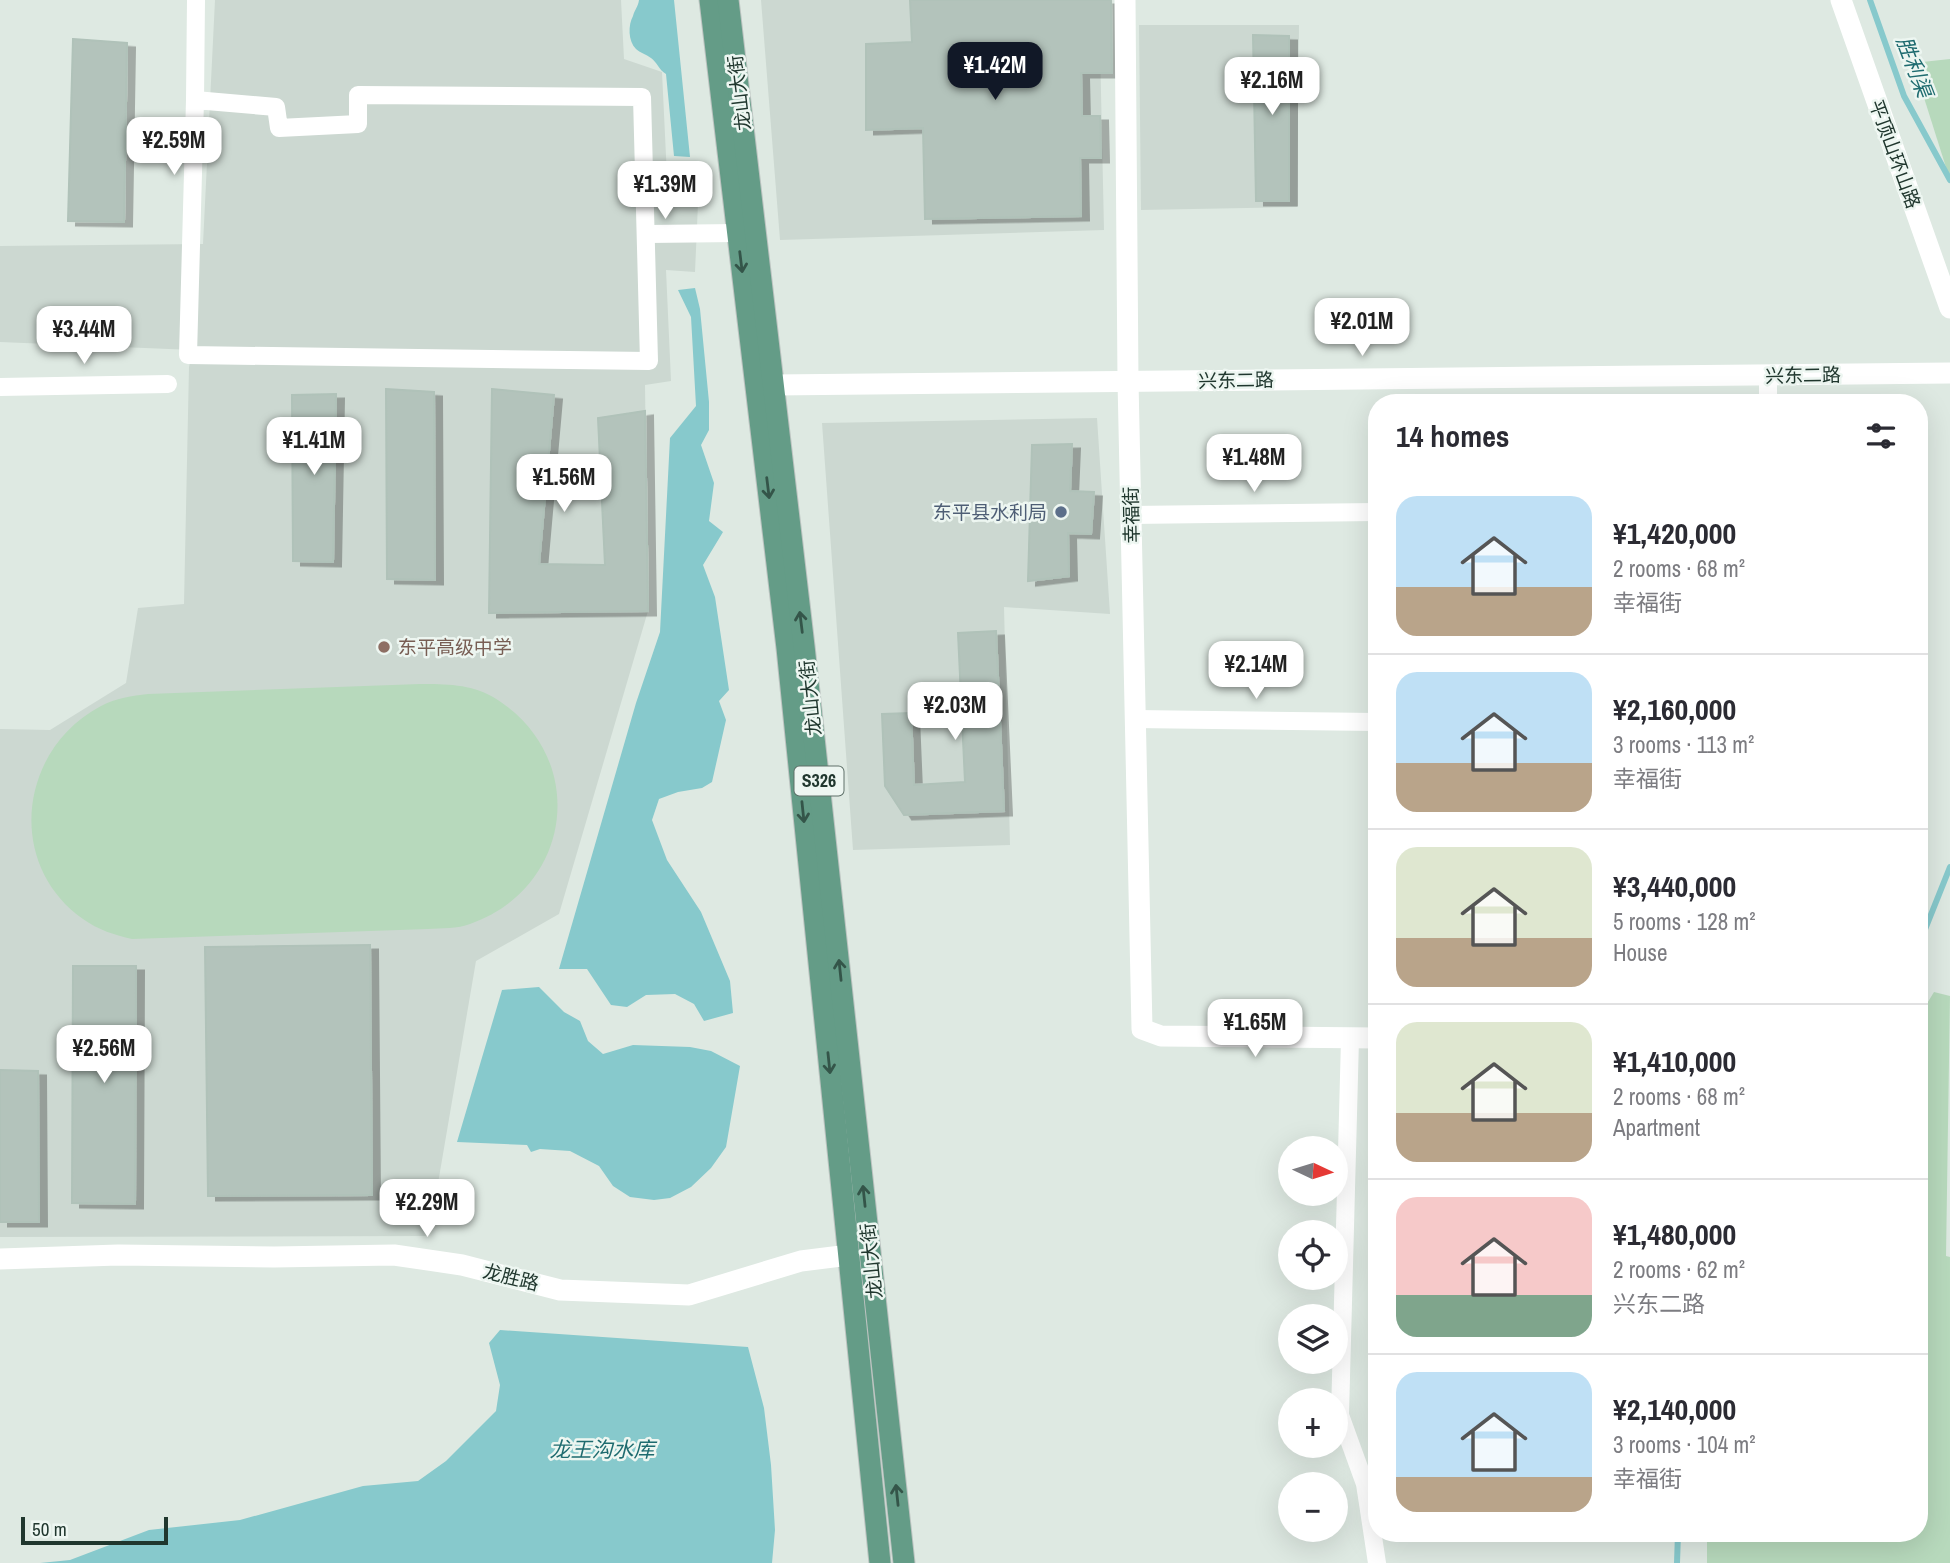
<!DOCTYPE html>
<html lang="en">
<head>
<meta charset="utf-8">
<style>
	body { margin:0; font-family:"Archivo Narrow","Noto Sans SC",sans-serif; background:#f2f2f3; color:#2b2b33; height:100vh; display:flex; flex-direction:column; font-size:26px; white-space:nowrap }
	* { box-sizing:border-box; margin:0 }
	p { font-size:23px; color:#7c7c81 }
	.icon { flex:none; width:38px; height:38px; fill:none; stroke:currentColor; stroke-width:2; stroke-linecap:round; stroke-linejoin:round }
	.map { position:relative; flex:1; overflow:hidden }
	.details { position:absolute; left:1368px; top:394px; width:560px; height:1148px; display:flex; flex-direction:column; background:#fff; border-radius:28px; box-shadow:0 7px 28px #0002 }
	.details>* { flex:none }
	.needle { width:46px; rotate:94deg }
	.fabs { position:absolute; left:1278px; top:1136px; display:grid; gap:14px }
	.fabs a { display:grid; place-items:center; width:70px; height:70px; border-radius:50%; background:#fff; box-shadow:0 7px 28px #0002; font-size:35px }
	.scale { position:absolute; left:21px; bottom:18px; width:147px; box-sizing:border-box; padding-left:7px; border:4px solid #20372e; border-top:0; font-size:19px; line-height:24px; white-space:nowrap; color:#20372e; -webkit-text-stroke:5px #edf6f1; paint-order:stroke }
	.price { position:absolute; translate:-50% -60px; padding:0 16px; border-radius:14px; background:#fff; color:#222; font-size:23px; line-height:46px; filter:drop-shadow(0 2px 4px #0008) }
	.price::after { content:''; position:absolute; left:50%; top:42px; width:21px; height:16px; margin-left:-10px; background:inherit; clip-path:polygon(0 0,100% 0,50% 100%) }
	.price.active { background:#111827; color:#fff }
	ul { padding:0; list-style:none }
	li { display:flex; align-items:center; gap:21px; height:175px; padding:0 28px }
	li+li { border-top:2px solid #e1e1e2 }
	li span { display:grid; place-items:center; flex:none; width:196px; height:140px; border-radius:21px; color:#555 }
	li>.icon { margin-inline-start:auto }
	span .icon { width:84px; height:84px; fill:#fffc; stroke-width:1 }
	li b { font-size:30px }
	h2 { display:flex; justify-content:space-between; align-items:center; height:84px; padding:0 28px; font-size:30px }
	.map>svg:first-child { display:block }
</style>
</head>
<body>
<div class="map">
<svg width="1950" height="1563" viewBox="0 0 1950 1563">
	<defs>
		<filter id="shadow"><feDropShadow dx="8" dy="4.5" stdDeviation="0" flood-color="#0004"/></filter>
	</defs>
	<rect width="100%" height="100%" fill="#dee9e2"/>
	<g fill="#ccd8d1">
		<path d="M215,0H621L624,59L662,72L667,177L699,181L695,272L666,270L671,381L645,385L648,611L559,914L476,961L429,1236L0,1237V729L50,730L126,683L138,608L184,604L189,367L193,350L0,342V246L203,244Z"/>
		<path d="M761,0H1099L1104,230L780,240Z"/>
		<path d="M1139,25H1299L1297,207L1141,210Z"/>
		<path d="M1097,418L1110,614L1004,607L1010,845L853,850L822,423Z"/>
	</g>
	<g fill="#b7d9bc">
		<path d="M1950,59V180L1913,63Z"/>
		<path d="M420,684C445,684 471,684 493,697C589,754 575,887 470,924C458,929 441,928 428,929L132,939C115,935 98,930 83,919C5,864 19,749 101,706C116,698 132,696 148,694Z"/>
		<path d="M1934,992L1950,996L1946,1256L1950,1257V1563H1707V1533H1920V1015Z"/>
	</g>
	<g fill="#87c9cc">
		<path d="M639,0H674L690,157L674,156L666,74C659,70 657,62 651,58C646,54 640,53 636,49C628,41 628,25 633,16C635,9 638,7 639,0Z"/>
		<path d="M695,288L700,309L709,402V430L701,445L714,483L709,521L723,532L703,565L715,597L729,690L719,701L726,720L712,782L702,788L678,792L659,799L652,820L667,860L701,912L730,981L733,1013L704,1021L694,1004L675,994L646,995L627,1007L611,1005L587,969H559L636,703L660,632L670,438L696,406L691,317L678,290Z"/>
		<path d="M539,987L564,1012L580,1021L588,1041L603,1054L633,1045L690,1047L711,1051L740,1066L726,1147L711,1168L691,1187L670,1198L654,1200L630,1197L613,1186L599,1166L570,1151L540,1149L531,1152L527,1145L457,1142L502,990Z"/>
		<path d="M500,1330L748,1347L764,1408L771,1465L775,1530L772,1563H40L70,1560L149,1530L240,1520L363,1486L418,1481L446,1461L496,1411L500,1385L489,1343Z"/>
	</g>
	<g fill="none" stroke-linecap="round" stroke-linejoin="round">
		<g stroke="#87c9cc" stroke-width="6">
			<path d="M1870,0L1904,96L1950,180"/>
			<path d="M1920,942L1950,867"/>
			<path d="M1677,1563L1678,1533"/>
		</g>
	</g>
	<g fill="#b3c3bb" stroke="#b0c2b9" stroke-width="2" filter="url(#shadow)">
		<path d="M910,0H1111L1112,73H1081L1082,116H1100L1101,158H1080L1081,216L925,219L923,128L866,130V44L912,42Z"/>
		<path d="M1253,35L1289,36V201H1256Z"/>
		<path d="M73,39L127,43L124,222L68,221Z"/>
		<path d="M386,389L434,392L435,580L387,579Z"/>
		<path d="M492,389L554,395L539,564L605,565L598,418L645,411L648,611L489,613Z"/>
		<path d="M336,394L333,562L293,561L292,395Z"/>
		<path d="M1072,444L1070,491L1094,492L1091,534L1068,533L1069,576L1028,581L1032,445Z"/>
		<path d="M996,631L1004,811L904,815L885,786L882,714L911,713L914,785L965,782L958,633Z"/>
		<path d="M370,945L372,1195L208,1196L205,947Z"/>
		<path d="M73,966H136L135,1204L72,1203Z"/>
		<path d="M0,1070L38,1071L39,1222H0Z"/>
	</g>
	<g fill="none" stroke-linecap="round" stroke-linejoin="round">
		<g stroke="#bcc3c0" stroke-width="23">
			<g id="primary">
				<path d="M710,0L787,648L880,1563"/>
				<path d="M728,0L804,646L904,1563"/>
			</g>
		</g>
		<g stroke="#fff" stroke-width="18">
			<path d="M195,100L276,107L279,128L358,124V95L642,97L649,361L188,355L195,100L196,0"/>
			<path d="M647,234L738,233"/>
			<path d="M1768,375V402"/>
			<path d="M0,387L168,384"/>
			<path d="M1131,515L1377,512"/>
			<path d="M1135,719L1377,722"/>
			<path d="M1350,1039L1340,1415L1365,1484L1377,1563"/>
		</g>
		<g stroke="#fff" stroke-width="21">
			<path d="M1125,0L1128,381L1142,1029L1161,1036L1377,1038"/>
			<path d="M1841,0L1950,308"/>
			<path d="M774,385L1950,373"/>
			<path d="M0,1259L118,1255L274,1257L394,1255L462,1265L560,1290L689,1295L801,1261L849,1255"/>
		</g>
		<use href="#primary" stroke="#649c87" stroke-width="21"/>
	</g>
	<defs><path id="oneway-shaft" d="M-6 0H5M1.5-3L5.5 0L1.5 3" fill="none" stroke-width="1.6" stroke-linecap="round" stroke-linejoin="round" transform="scale(1.75)"/></defs>
	<g stroke="#345549">
		<use href="#oneway-shaft" transform="translate(741 262) rotate(83)"/>
		<use href="#oneway-shaft" transform="translate(768 488) rotate(83)"/>
		<use href="#oneway-shaft" transform="translate(801 622) rotate(-97)"/>
		<use href="#oneway-shaft" transform="translate(803 812) rotate(84)"/>
		<use href="#oneway-shaft" transform="translate(840 970) rotate(-96)"/>
		<use href="#oneway-shaft" transform="translate(829 1063) rotate(84)"/>
		<use href="#oneway-shaft" transform="translate(864 1196) rotate(-96)"/>
		<use href="#oneway-shaft" transform="translate(897 1495) rotate(-96)"/>
	</g>
	<circle fill="#5c6f8a" stroke="#edf6f1" stroke-width="2.5" cx="1061" cy="512" r="7"/>
	<circle fill="#8d6e63" stroke="#edf6f1" stroke-width="2.5" cx="384" cy="647" r="7"/>
	<g text-anchor="middle" stroke-width="5" stroke-linejoin="round" paint-order="stroke">
		<rect fill="#edf6f1" stroke="#5e7068" stroke-width="2" x="794.5" y="766.5" width="49" height="29" rx="5"/>
		<g font-size="18" font-weight="bold" fill="#20372e">
			<text x="819" y="787">S326</text>
		</g>
		<g font-size="19" fill="#20372e" stroke="#edf6f1">
			<text transform="translate(739 93) rotate(-97)" y="7">龙山大街</text>
			<text transform="translate(1895 154) rotate(70)" y="7">平顶山环山路</text>
			<text transform="translate(1803 375) rotate(-1)" y="7">兴东二路</text>
			<text transform="translate(1236 380) rotate(-1)" y="7">兴东二路</text>
			<text transform="translate(1131 515) rotate(-91)" y="7">幸福街</text>
			<text transform="translate(810 698) rotate(-96)" y="7">龙山大街</text>
			<text transform="translate(871 1261) rotate(-96)" y="7">龙山大街</text>
			<text transform="translate(511 1277) rotate(14)" y="7">龙胜路</text>
		</g>
		<g font-size="19" fill="#4e5e75" stroke="#edf6f1" text-anchor="end">
			<text x="1047" y="519">东平县水利局</text>
		</g>
		<g font-size="19" fill="#785e54" stroke="#edf6f1" text-anchor="start">
			<text x="398" y="654">东平高级中学</text>
		</g>
		<g font-size="21" font-style="italic" fill="#1e6b6f" stroke="#edf6f1">
			<text transform="translate(1914 67) rotate(69)" y="7">胜利渠</text>
			<text x="602" y="1457">龙王沟水库</text>
		</g>
	</g>
</svg>
<div class="fabs">
<a><svg class="needle" viewBox="-14 -14 28 28"><path d="M0-13l5 13h-10z" fill="#e53935"/><path d="M0 13l5-13h-10z" fill="#7c7c81"/></svg></a>
<a><svg class="icon" aria-label="locate" viewBox="0 0 24 24"><circle cx="12" cy="12" r="6"/><path d="M12 2v4M12 18v4M2 12h4M18 12h4"/></svg></a>
<a><svg class="icon" aria-label="layers" viewBox="0 0 24 24"><path d="M12 4l9 5-9 5-9-5zM3 14l9 5 9-5"/></svg></a>
<a>+</a>
<a>−</a>
</div>
<div class="scale">50 m</div>
<b class="price active" style="left:995px;top:102px">¥1.42M</b>
<b class="price" style="left:1272px;top:117px">¥2.16M</b>
<b class="price" style="left:174px;top:177px">¥2.59M</b>
<b class="price" style="left:665px;top:221px">¥1.39M</b>
<b class="price" style="left:1362px;top:358px">¥2.01M</b>
<b class="price" style="left:84px;top:366px">¥3.44M</b>
<b class="price" style="left:314px;top:477px">¥1.41M</b>
<b class="price" style="left:1254px;top:494px">¥1.48M</b>
<b class="price" style="left:564px;top:514px">¥1.56M</b>
<b class="price" style="left:1256px;top:701px">¥2.14M</b>
<b class="price" style="left:955px;top:742px">¥2.03M</b>
<b class="price" style="left:1255px;top:1059px">¥1.65M</b>
<b class="price" style="left:104px;top:1085px">¥2.56M</b>
<b class="price" style="left:427px;top:1239px">¥2.29M</b>
<section class="details">
<h2>14 homes<svg class="icon" aria-label="filters" viewBox="0 0 24 24"><path d="M4 7h16M4 17h16"/><circle cx="9" cy="7" r="2"/><circle cx="15" cy="17" r="2"/></svg></h2>
<ul>
<li><span style="background:linear-gradient(#bfe0f5 65%,#b9a48a 0)"><svg class="icon" aria-label="home" viewBox="0 0 24 24"><path d="M3 11l9-7 9 7M6 9v11h12V9"/></svg></span><div><b>¥1,420,000</b><p>2 rooms · 68 m²</p><p>幸福街</p></div></li>
<li><span style="background:linear-gradient(#bfe0f5 65%,#b9a48a 0)"><svg class="icon" aria-label="home" viewBox="0 0 24 24"><path d="M3 11l9-7 9 7M6 9v11h12V9"/></svg></span><div><b>¥2,160,000</b><p>3 rooms · 113 m²</p><p>幸福街</p></div></li>
<li><span style="background:linear-gradient(#dfe7d0 65%,#b9a48a 0)"><svg class="icon" aria-label="home" viewBox="0 0 24 24"><path d="M3 11l9-7 9 7M6 9v11h12V9"/></svg></span><div><b>¥3,440,000</b><p>5 rooms · 128 m²</p><p>House</p></div></li>
<li><span style="background:linear-gradient(#dfe7d0 65%,#b9a48a 0)"><svg class="icon" aria-label="home" viewBox="0 0 24 24"><path d="M3 11l9-7 9 7M6 9v11h12V9"/></svg></span><div><b>¥1,410,000</b><p>2 rooms · 68 m²</p><p>Apartment</p></div></li>
<li><span style="background:linear-gradient(#f6c9c9 70%,#7fa58c 0)"><svg class="icon" aria-label="home" viewBox="0 0 24 24"><path d="M3 11l9-7 9 7M6 9v11h12V9"/></svg></span><div><b>¥1,480,000</b><p>2 rooms · 62 m²</p><p>兴东二路</p></div></li>
<li><span style="background:linear-gradient(#bfe0f5 75%,#b9a48a 0)"><svg class="icon" aria-label="home" viewBox="0 0 24 24"><path d="M3 11l9-7 9 7M6 9v11h12V9"/></svg></span><div><b>¥2,140,000</b><p>3 rooms · 104 m²</p><p>幸福街</p></div></li>
</ul>
</section>
</div>
</body>
</html>
